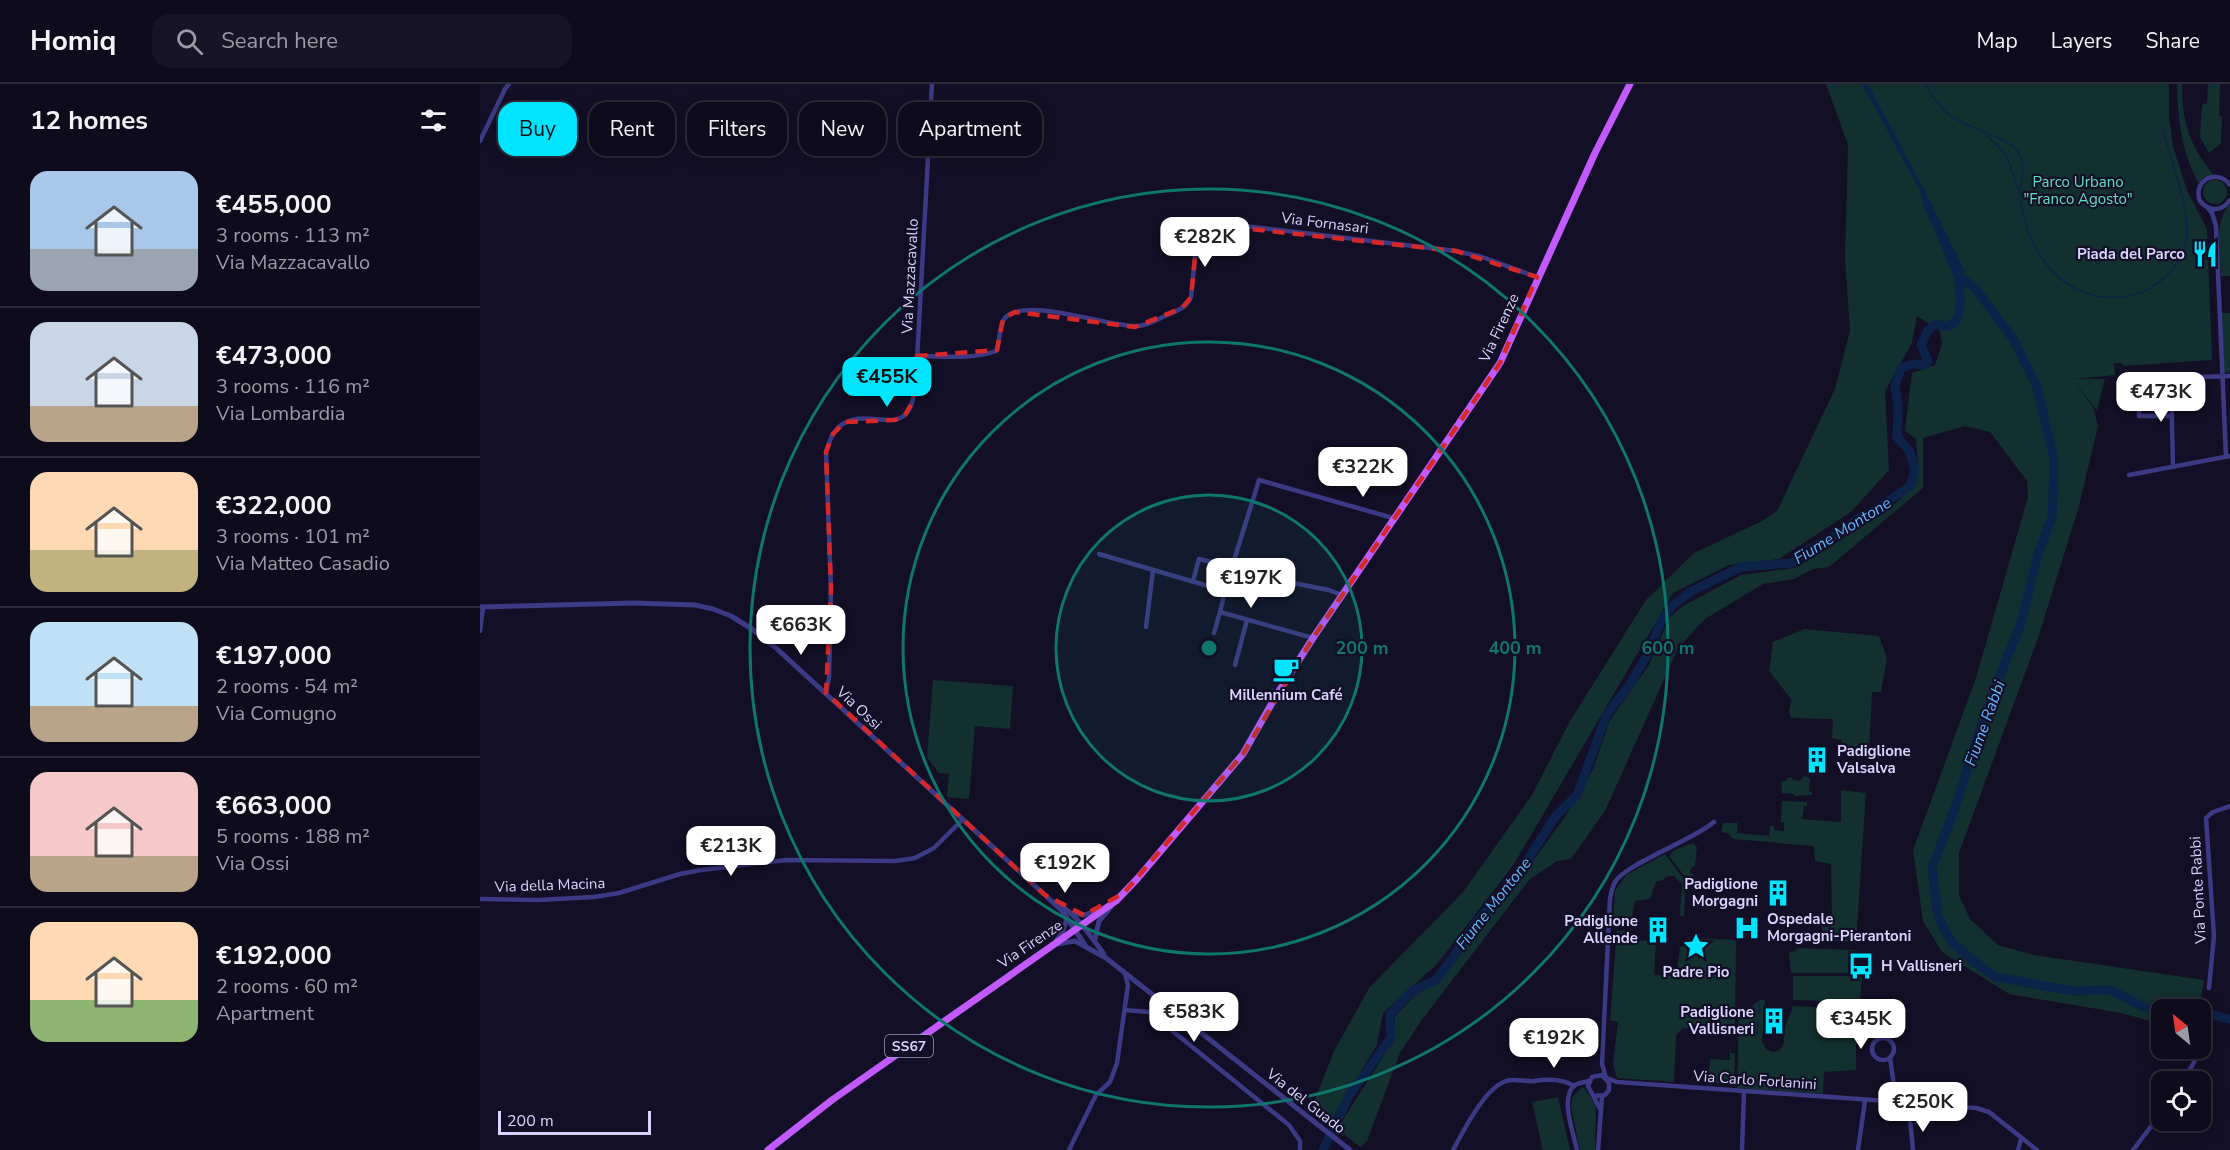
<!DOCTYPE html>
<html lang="en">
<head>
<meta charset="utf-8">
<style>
	body { margin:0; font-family:"Nunito Sans",sans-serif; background:#171425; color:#f1f3f6; height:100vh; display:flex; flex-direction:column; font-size:22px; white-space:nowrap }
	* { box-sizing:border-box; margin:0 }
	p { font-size:20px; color:#9b9ba3 }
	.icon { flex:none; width:33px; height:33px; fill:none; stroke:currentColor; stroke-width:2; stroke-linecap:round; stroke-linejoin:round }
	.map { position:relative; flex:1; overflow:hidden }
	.panel { display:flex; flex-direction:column; background:#0e0b1c; width:480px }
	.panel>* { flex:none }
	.banner { position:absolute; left:18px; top:18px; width:570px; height:54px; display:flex; gap:12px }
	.needle { width:39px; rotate:331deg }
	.tools { position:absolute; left:1671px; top:915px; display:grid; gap:12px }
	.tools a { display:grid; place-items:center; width:60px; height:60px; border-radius:12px; background:#0e0b1c; box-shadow:0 3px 15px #0003,0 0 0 2px #2e2b3b; font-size:30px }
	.scale { position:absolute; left:18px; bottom:15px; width:153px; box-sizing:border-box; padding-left:6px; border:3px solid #d9d4ff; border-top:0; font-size:16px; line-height:21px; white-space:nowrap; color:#d9d4ff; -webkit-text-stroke:4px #130f26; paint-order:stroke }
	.price { position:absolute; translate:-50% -51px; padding:0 14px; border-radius:12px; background:#fff; color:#222; font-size:20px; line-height:39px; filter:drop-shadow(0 2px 3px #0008) }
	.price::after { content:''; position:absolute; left:50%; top:36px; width:18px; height:14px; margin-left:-9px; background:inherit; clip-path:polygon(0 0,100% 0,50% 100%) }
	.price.on { background:#00e5ff; color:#111 }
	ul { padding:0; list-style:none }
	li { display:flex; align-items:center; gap:18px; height:150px; padding:0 30px }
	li+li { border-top:2px solid #2e2b3b }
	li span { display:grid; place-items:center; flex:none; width:168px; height:120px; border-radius:18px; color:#555 }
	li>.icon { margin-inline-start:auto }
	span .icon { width:72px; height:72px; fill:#fffc; stroke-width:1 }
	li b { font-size:26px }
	h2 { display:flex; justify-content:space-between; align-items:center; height:72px; padding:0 30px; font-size:26px }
	.pill { padding:0 21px; border-radius:18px; background:#0e0b1c; box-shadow:0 3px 15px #0003,0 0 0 2px #2e2b3b; font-size:21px; line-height:54px }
	.pill.on { background:#00e5ff; color:#111 }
	header { display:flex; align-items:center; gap:36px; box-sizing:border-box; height:84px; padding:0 30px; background:#0e0b1c; border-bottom:2px solid #2e2b3b }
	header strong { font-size:28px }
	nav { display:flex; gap:33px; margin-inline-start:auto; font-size:21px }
	.search { width:420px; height:54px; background:#171425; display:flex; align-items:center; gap:15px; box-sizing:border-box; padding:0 21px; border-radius:18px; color:#9b9ba3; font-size:22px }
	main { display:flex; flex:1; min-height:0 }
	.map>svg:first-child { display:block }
</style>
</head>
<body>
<header>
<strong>Homiq</strong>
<div class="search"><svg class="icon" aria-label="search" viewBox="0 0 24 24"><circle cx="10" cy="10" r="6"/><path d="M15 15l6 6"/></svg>Search here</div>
<nav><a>Map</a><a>Layers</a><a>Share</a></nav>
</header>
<main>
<section class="panel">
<h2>12 homes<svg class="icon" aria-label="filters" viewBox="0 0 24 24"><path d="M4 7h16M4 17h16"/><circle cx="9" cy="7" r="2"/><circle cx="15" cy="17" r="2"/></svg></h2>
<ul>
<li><span style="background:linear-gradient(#a9c7e8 65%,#9aa5b1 0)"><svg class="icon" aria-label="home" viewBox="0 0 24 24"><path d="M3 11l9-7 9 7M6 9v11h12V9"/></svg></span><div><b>€455,000</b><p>3 rooms · 113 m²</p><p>Via Mazzacavallo</p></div></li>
<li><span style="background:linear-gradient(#c9d6e8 70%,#b9a48a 0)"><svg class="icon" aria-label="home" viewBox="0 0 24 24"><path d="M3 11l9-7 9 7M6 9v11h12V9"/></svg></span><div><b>€473,000</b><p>3 rooms · 116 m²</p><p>Via Lombardia</p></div></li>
<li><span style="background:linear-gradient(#ffd9b3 65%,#c2b280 0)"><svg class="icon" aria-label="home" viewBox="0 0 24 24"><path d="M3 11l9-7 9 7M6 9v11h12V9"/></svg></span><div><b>€322,000</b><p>3 rooms · 101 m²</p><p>Via Matteo Casadio</p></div></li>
<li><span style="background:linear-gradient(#bfe0f5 70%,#b9a48a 0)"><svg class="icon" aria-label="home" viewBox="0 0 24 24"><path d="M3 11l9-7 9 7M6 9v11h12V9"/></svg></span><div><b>€197,000</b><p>2 rooms · 54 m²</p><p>Via Comugno</p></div></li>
<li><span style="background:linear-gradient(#f6c9c9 70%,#b9a48a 0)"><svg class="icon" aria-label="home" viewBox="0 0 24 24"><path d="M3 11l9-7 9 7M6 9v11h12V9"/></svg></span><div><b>€663,000</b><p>5 rooms · 188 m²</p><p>Via Ossi</p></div></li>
<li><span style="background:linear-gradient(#ffd9b3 65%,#8fb573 0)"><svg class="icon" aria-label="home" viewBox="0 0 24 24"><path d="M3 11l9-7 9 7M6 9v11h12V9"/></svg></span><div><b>€192,000</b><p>2 rooms · 60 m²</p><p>Apartment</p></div></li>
</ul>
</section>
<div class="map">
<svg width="1750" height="1066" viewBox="0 0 1750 1066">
	<rect width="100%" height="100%" fill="#130f26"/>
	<g fill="#12302f">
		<path d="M1346,0H1689V32L1693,63L1707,106L1727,145L1732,276L1643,282L1642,279H1634L1635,291L1594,295H1625L1617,326L1593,297L1613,323L1618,342L1599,422L1559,551L1479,769V811L1490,835L1518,861L1554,871L1724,896L1719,925L1682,926L1681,940L1641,929L1529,910L1462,868L1443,837L1433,766L1496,594L1548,413L1547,397L1510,348L1485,342L1443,354V404L1349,483L1333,485L1314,495L1283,500L1225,535L1198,564L1125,727L1091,775L1077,777L1049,796L941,937L920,969L887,1057L880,1063L857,1045L915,954V932L936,910L960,897L1004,836L1034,803L1087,730L1113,685L1130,636L1169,581L1189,534L1203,522L1261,491L1314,484L1347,465L1420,416L1438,382L1436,355L1425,347L1432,289L1455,281L1462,260L1460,247L1437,232L1432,259L1405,307L1409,386L1371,428L1299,475L1249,481L1193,509L1034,780L957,880L903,929L897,961L850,1038L831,1026L854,967L889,904L983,808L1052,711L1090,637L1166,516L1214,469L1280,438L1297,427L1355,305L1370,247L1365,175L1368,61Z"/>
		<path d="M1697,0H1702C1702,37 1709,61 1733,90L1723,94L1719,99C1701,68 1698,35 1697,0Z"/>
		<path d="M1728,0H1740L1739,32L1742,33L1741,59L1729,69L1720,53L1722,21L1727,19Z"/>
		<circle cx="1735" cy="108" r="12"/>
		<path d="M1750,120V192H1741C1740,169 1733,138 1750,120Z"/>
		<path d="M1742,229H1750V289L1744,288Z"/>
		<path d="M1324,545L1399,552L1407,574L1401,608H1392L1389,668L1365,667L1361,656L1352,654L1353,635L1311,634L1309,628L1311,615L1289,587L1293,558Z"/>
		<path d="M453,596L533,602L530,645L495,642L489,715L467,713L469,690L459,689L447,673Z"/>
		<path d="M1324,692L1330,694L1329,707L1332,708V711L1314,712V710L1302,709L1301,697H1307V694L1311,693L1313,696L1320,697Z"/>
		<path d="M1361,706L1386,709L1376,859L1319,853L1320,848L1342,850V843H1351L1352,837L1351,780L1335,777L1334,762L1253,755L1248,749L1241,748L1243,739H1258L1257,749L1289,752L1290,742H1294V746L1304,747V738H1301L1302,717L1327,718V722H1324L1322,735L1361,738Z"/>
		<path d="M1213,759L1217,763L1215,782L1211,784L1210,788L1214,792L1209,794L1203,790L1189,772L1194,766Z"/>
		<path d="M1185,770L1208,801L1205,805L1204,833L1200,832L1202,800L1194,792H1187L1183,796L1176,798L1170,815L1155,817L1151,838L1148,841L1136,840L1133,837L1135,807L1146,791Z"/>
		<path d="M1137,847H1150L1149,856L1176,857L1174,891L1196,892L1200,863L1210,860L1206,859L1209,854L1256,856L1255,946L1203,944L1196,951L1194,998L1137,994L1133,980L1138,938L1130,936Z"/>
		<path d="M1317,864L1375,866L1376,889H1311L1309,868L1316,867Z"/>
		<path d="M1313,892H1382L1380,918L1313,916Z"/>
		<path d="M1280,916H1285L1282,958L1287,966L1293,968L1299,967L1304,959V945L1313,922L1376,925V986L1344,988L1343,1010L1257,1004L1259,924H1272L1273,921Z"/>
		<path d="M1250,962L1251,969H1255L1254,1000L1228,999L1230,975L1250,976Z"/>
		<path d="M1102,1003L1105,1005L1116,1022L1115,1066H1100L1091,1023L1092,1014Z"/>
		<path d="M1078,1013L1090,1066H1063L1052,1018Z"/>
	</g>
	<path fill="#0c2248" d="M1382,0H1388L1447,111L1485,188L1473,191L1454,145L1444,124L1440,107Z"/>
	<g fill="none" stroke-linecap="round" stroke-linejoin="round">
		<g stroke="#0c2248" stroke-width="1.5">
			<path d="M1445,0C1451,10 1458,21 1467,29C1483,44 1528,52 1538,68C1547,82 1540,97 1541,112C1541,137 1555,169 1572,187C1603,220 1658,224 1689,189C1698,180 1704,169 1706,157C1711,123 1691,79 1683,46"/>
			<path d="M1506,51L1526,70L1540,110"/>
			<path d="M1279,930V917"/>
			<path d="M1277,949L1278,936"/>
		</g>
		<g stroke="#0c2248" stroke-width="9">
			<path d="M1479,196H1484L1495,204L1534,256L1557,303L1574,375L1573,410L1572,433L1558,470L1541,539L1504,632L1475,724L1452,784L1458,833L1471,857L1492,876L1516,893L1593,907L1628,906L1637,909L1665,924L1707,926"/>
			<path d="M1720,928L1750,935"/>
			<path d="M843,1066L870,1010L911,954L910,930L932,907L956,896L974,872L997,837L1034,797L1075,733L1097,711L1127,630L1150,600L1170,566L1180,539L1192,522L1210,508L1261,483L1312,479L1328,466L1359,450L1377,435L1392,428L1430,402L1435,386L1430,368L1417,353L1418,323L1415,302L1421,284L1433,280L1445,281L1448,277L1441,261L1448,246L1456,240C1463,242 1468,244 1474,239C1485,230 1479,190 1474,178"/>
		</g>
		<g stroke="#3d3a85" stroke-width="4.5">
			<path d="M0,57L25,5L29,0"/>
			<path d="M1750,101C1737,83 1712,97 1720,117C1729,128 1742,128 1750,116"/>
			<path d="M1728,124L1732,129L1736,142L1746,373"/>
			<path d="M437,272C462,272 492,276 516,267C521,257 518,239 527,232C549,214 626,242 655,242C666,243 679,234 690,230C699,226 707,223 711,213L717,153L721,145L747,140L976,167L1002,173L1057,193"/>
			<path d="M1691,294L1693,383"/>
			<path d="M1639,296L1750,292"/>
			<path d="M1692,322L1659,323V332H1692"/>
			<path d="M1649,391L1750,372"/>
			<path d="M619,470L745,507L740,528"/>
			<path d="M752,483L779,396L913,434"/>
			<path d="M797,496L849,506L862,511"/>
			<path d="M713,497L719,475L752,483L745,507"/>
			<path d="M666,543L673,486"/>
			<path d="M0,547L3,523"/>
			<path d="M734,549L740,528L833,554"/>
			<path d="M755,581L767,536"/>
			<path d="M346,609L349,594L351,505L346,368C348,362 350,355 353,350C373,319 410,347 426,330C434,321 434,306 436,295L452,0"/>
			<path d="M0,815L58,816L114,813L139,809L200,790L221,786L306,776L416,777L435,774L454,764L482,736"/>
			<path d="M1729,904L1734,852L1726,734L1733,728L1750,722"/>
			<path d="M645,926L669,928L809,1041L820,1057V1066"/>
			<circle cx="1403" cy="965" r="11"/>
			<path d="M1410,974L1415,1008L1421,1017"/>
			<path d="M1126,994L1122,980L1130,815C1131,810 1132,803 1135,798C1144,781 1215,755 1234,738"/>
			<path d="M1127,994L1137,998L1421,1018"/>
			<path d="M1703,998L1718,971L1723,954"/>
			<path d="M1115,1012L1125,1011L1129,1006V999L1122,991L1112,993L1108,1002L1120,1025"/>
			<circle cx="1427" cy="1021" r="7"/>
			<path d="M1434,1019L1496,1024L1509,1028L1557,1066"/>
			<path d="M1432,1027L1430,1035L1433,1066"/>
			<path d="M589,1066L616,1011L630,998L637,979L648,901L645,890"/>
			<path d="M973,1066C984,1046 1004,1005 1026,997C1035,994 1044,998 1054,997C1067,995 1082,994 1094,1002"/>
			<path d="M1097,1066C1094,1050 1079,1013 1095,1001C1098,999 1105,998 1109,997"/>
			<path d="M1118,1066L1122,1013"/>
			<path d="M1262,1066L1264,1007"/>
			<path d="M1378,1066L1385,1017"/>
			<path d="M1538,1066L1541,1055"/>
			<path d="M1653,1066L1682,1028"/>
		</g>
		<g stroke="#3d3a85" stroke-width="5">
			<path d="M0,523L154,519L215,521L233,525L251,532L272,545L296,564L565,811L583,828L605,861"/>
			<path d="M576,818C601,835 607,848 624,870"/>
			<path d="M593,829L604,831L619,826"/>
			<path d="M615,855L619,837L631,823"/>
			<path d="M576,857L582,849L587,835"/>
			<path d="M577,860L595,857L626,874L870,1066"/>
		</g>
		<path stroke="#c25bff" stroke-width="7" d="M288,1066L352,1016L636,817L657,795L763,670L796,612L833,554L1020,279L1115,69L1150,0"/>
	</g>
	<path fill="none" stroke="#d62828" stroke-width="4.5" stroke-dasharray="12 8" stroke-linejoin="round" d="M733,141L976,167L1057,193L1020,279L833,554L763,670L644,809L604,831L565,811L346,609L351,505L346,368L353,350L365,338L415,336L425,331L433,317L437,272L517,266L523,235L535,228L655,243L702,224L711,213L717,153L721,145Z"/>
	<circle cx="729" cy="564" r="153" fill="#0f766e" fill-opacity=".12"/>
	<g fill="none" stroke="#0f766e" stroke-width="3">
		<circle cx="729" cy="564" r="153"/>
		<circle cx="729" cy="564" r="306"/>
		<circle cx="729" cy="564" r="459"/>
	</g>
	<defs>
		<g id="restaurant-bare" transform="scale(2.07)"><path d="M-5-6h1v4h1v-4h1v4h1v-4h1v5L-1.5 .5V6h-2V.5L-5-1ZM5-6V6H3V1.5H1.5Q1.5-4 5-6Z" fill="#00e5ff" stroke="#130f26" stroke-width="2.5" paint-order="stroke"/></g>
		<g id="cafe-bare" transform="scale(2.07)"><path d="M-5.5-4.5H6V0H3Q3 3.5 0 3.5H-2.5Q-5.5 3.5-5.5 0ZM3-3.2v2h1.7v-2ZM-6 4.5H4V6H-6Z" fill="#00e5ff" stroke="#130f26" stroke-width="2.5" paint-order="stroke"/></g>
		<g id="building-bare" transform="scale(2.07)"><path d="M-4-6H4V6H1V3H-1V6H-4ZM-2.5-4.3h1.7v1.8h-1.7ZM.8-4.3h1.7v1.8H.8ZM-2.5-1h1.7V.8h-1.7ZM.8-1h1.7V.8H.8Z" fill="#00e5ff" stroke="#130f26" stroke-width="2.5" paint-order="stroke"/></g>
		<g id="hospital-bare" transform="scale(2.07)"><path d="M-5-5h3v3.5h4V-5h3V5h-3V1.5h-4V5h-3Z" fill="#00e5ff" stroke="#130f26" stroke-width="2.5" paint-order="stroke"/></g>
		<g id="sight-bare" transform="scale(2.07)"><path d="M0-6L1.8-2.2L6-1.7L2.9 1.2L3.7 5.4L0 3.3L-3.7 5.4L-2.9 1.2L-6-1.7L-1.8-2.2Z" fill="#00e5ff" stroke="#130f26" stroke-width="2.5" paint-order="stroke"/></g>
		<g id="bus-bare" transform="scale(2.07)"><path d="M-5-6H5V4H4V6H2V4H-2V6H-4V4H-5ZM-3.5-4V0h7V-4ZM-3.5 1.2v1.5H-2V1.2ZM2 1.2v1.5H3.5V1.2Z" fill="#00e5ff" stroke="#130f26" stroke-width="2.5" paint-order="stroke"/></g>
	</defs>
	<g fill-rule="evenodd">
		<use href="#restaurant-bare" x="1725" y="170"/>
		<use href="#cafe-bare" x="806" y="585"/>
		<use href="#building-bare" x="1337" y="676"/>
		<use href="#building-bare" x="1298" y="809"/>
		<use href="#hospital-bare" x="1267" y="844"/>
		<use href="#building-bare" x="1178" y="846"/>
		<use href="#sight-bare" x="1216" y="862"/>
		<use href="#bus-bare" x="1381" y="882"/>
		<use href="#building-bare" x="1294" y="937"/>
	</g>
	<g text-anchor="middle" stroke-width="4.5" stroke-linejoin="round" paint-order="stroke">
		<rect fill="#130f26" stroke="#9e99be" stroke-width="1.5" x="405" y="951" width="48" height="22" rx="4.5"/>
		<g font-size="14" font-weight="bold" fill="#d9d4ff">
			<text x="429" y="967">SS67</text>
		</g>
		<g font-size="15" fill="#5fe0c0" stroke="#130f26">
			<text x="1598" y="103">Parco Urbano<tspan x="1598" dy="17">"Franco Agosto"</tspan></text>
		</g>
		<g font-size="15" fill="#d9d4ff" stroke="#130f26">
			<text transform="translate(845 139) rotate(7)" y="5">Via Fornasari</text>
			<text transform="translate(430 192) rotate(-87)" y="5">Via Mazzacavallo</text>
			<text transform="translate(1019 244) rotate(-65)" y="5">Via Firenze</text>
			<text transform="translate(379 624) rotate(43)" y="5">Via Ossi</text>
			<text transform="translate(70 801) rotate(-2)" y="5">Via della Macina</text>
			<text transform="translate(1718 806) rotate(-93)" y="5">Via Ponte Rabbi</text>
			<text transform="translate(550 860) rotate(-34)" y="5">Via Firenze</text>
			<text transform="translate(1275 996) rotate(4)" y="5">Via Carlo Forlanini</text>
			<text transform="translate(826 1017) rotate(38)" y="5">Via del Guado</text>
		</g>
		<g font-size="15" font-weight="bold" fill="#d9d4ff" stroke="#130f26" text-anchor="end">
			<text x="1705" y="175">Piada del Parco</text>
			<text x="806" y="616" text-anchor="middle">Millennium Café</text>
			<text x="1357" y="672" text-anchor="start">Padiglione<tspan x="1357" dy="17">Valsalva</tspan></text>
			<text x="1278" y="805">Padiglione<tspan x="1278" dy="17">Morgagni</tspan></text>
			<text x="1287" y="840" text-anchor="start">Ospedale<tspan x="1287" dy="17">Morgagni-Pierantoni</tspan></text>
			<text x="1158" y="842">Padiglione<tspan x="1158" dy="17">Allende</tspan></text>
			<text x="1401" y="887" text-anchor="start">H Vallisneri</text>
			<text x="1216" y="893" text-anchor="middle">Padre Pio</text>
			<text x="1274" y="933">Padiglione<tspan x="1274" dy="17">Vallisneri</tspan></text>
		</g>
		<g font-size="16" font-style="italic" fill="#62b6ff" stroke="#130f26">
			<text transform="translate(1362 446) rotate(-32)" y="6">Fiume Montone</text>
			<text transform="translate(1504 639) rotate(-70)" y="6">Fiume Rabbi</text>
			<text transform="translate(1013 819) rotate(-52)" y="6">Fiume Montone</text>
		</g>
	</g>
	<circle cx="729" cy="564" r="9" fill="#0f766e" stroke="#130f26" stroke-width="3"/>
	<g font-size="18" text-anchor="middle" font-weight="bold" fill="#0f766e" stroke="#130f26" stroke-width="4.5" stroke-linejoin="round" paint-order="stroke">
		<text x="882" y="570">200 m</text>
		<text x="1035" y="570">400 m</text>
		<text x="1188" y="570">600 m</text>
	</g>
</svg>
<div class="tools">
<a><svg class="needle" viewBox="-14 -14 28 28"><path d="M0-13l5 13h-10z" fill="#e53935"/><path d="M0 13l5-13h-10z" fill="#9b9ba3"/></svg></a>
<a><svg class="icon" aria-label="locate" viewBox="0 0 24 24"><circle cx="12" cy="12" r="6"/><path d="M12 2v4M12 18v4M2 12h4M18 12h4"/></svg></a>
</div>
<div class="scale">200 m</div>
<b class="price" style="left:725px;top:184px">€282K</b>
<b class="price on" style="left:407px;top:324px">€455K</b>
<b class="price" style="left:1681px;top:339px">€473K</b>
<b class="price" style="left:883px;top:414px">€322K</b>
<b class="price" style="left:771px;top:525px">€197K</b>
<b class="price" style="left:321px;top:572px">€663K</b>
<b class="price" style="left:251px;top:793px">€213K</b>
<b class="price" style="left:585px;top:810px">€192K</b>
<b class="price" style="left:714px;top:959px">€583K</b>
<b class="price" style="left:1381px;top:966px">€345K</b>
<b class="price" style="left:1074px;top:985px">€192K</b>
<b class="price" style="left:1443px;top:1049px">€250K</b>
<div class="banner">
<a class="pill on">Buy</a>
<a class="pill">Rent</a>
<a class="pill">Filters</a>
<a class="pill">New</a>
<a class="pill">Apartment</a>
</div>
</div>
</main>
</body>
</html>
